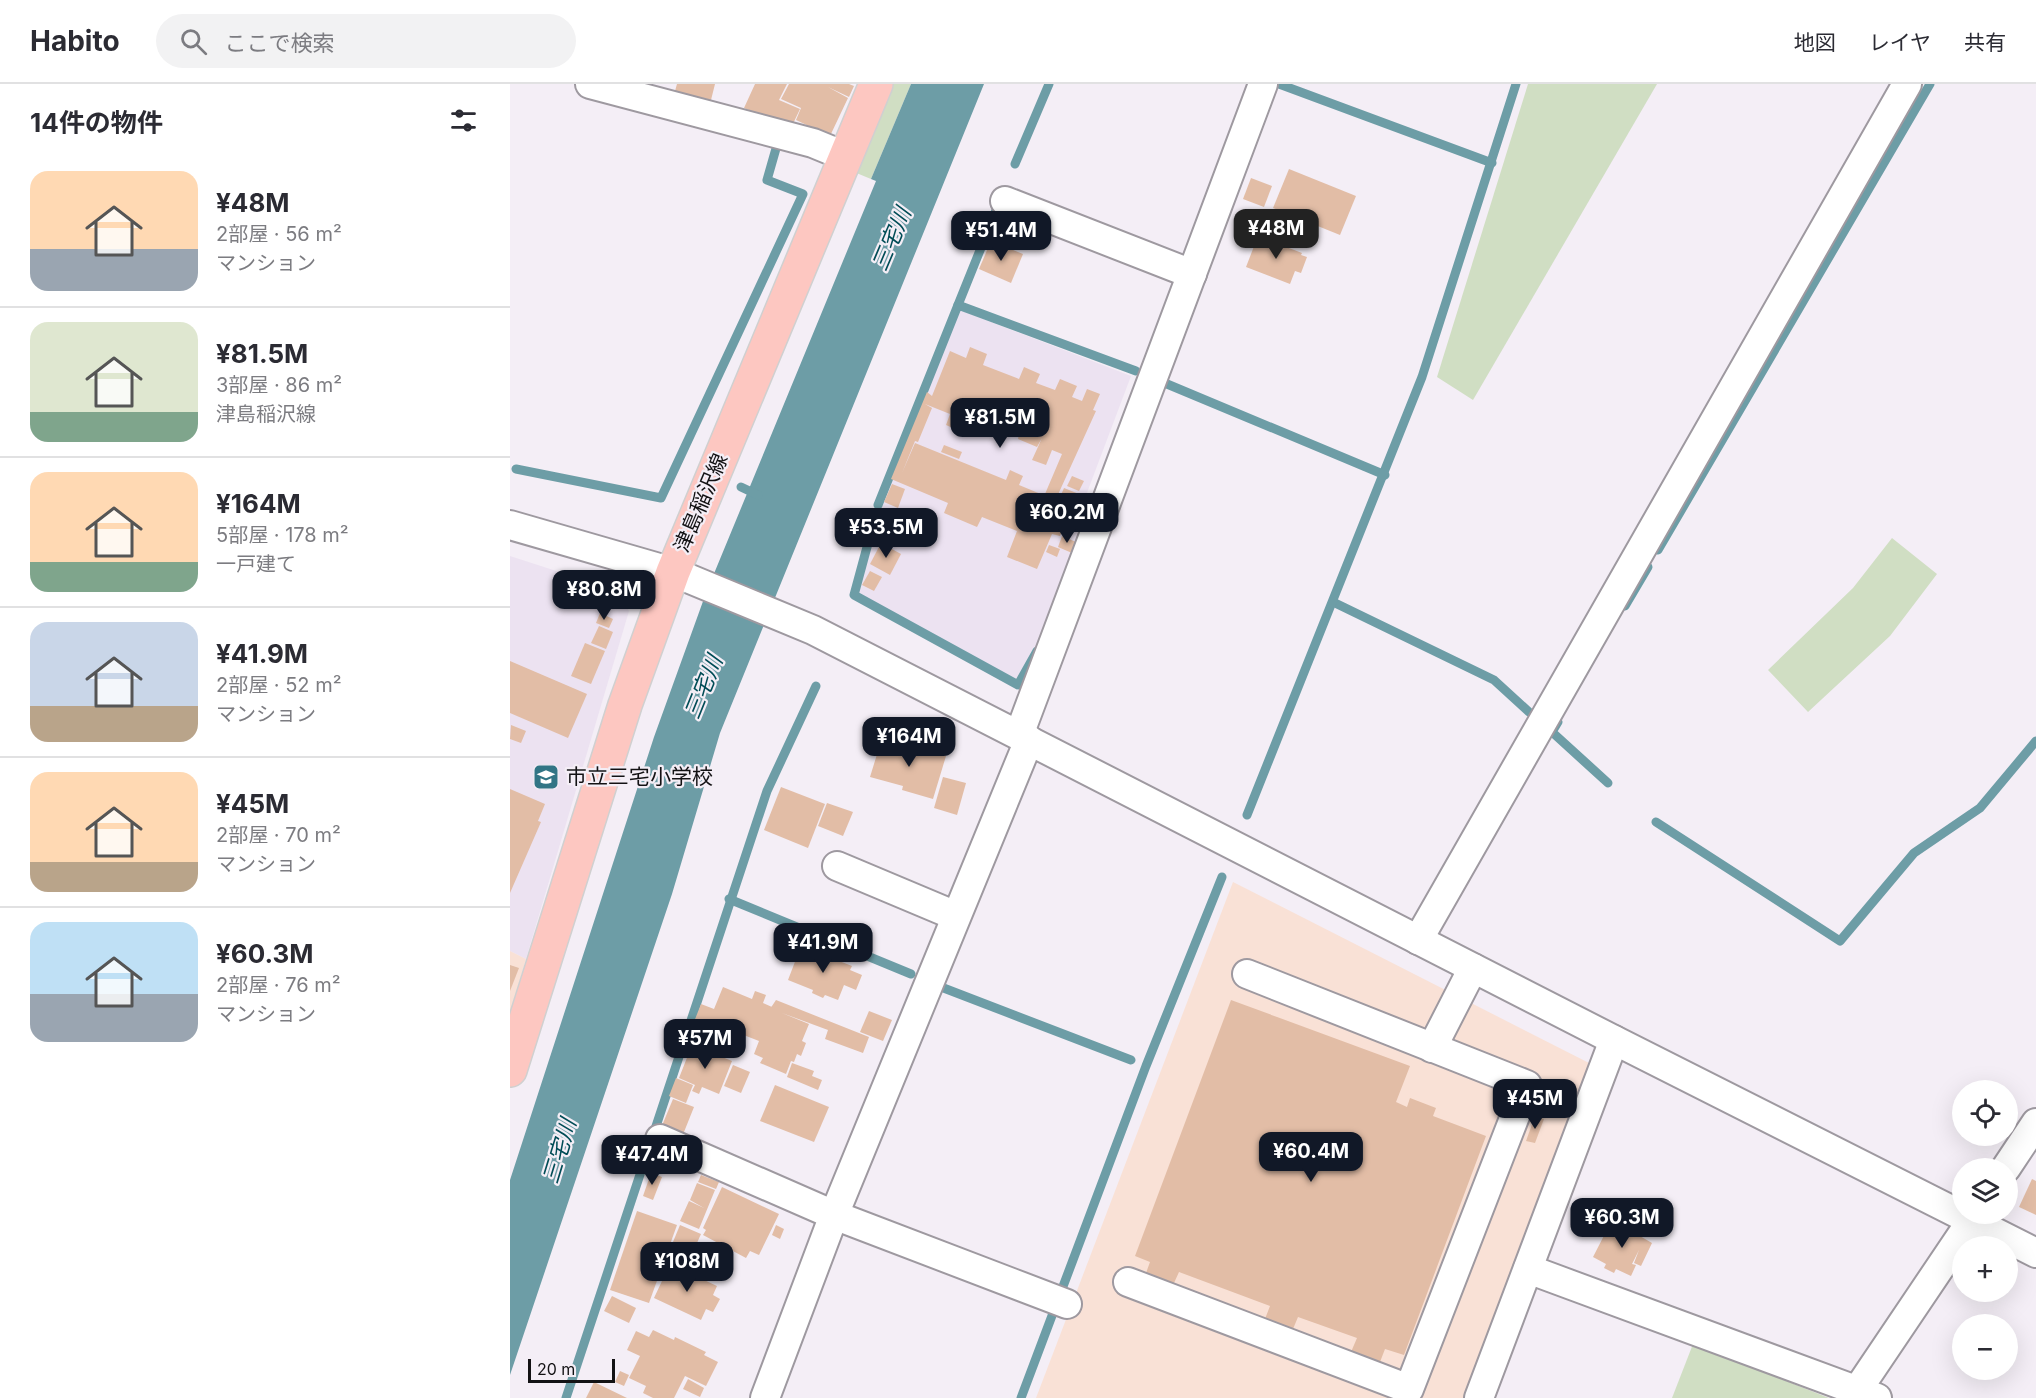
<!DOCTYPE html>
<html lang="ja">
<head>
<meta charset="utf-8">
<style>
	body { margin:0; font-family:Inter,"Noto Sans JP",sans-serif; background:#f2f2f3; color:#2b2b33; height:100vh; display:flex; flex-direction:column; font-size:22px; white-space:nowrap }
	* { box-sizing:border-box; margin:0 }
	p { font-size:20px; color:#7c7c81 }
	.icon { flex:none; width:33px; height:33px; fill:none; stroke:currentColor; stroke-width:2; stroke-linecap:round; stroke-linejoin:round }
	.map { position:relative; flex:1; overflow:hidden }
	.sheet { display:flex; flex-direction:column; background:#fff; width:510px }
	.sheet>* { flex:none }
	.fabs { position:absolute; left:1442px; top:996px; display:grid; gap:12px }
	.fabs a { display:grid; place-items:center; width:66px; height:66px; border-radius:50%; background:#fff; box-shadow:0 6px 24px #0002; font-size:30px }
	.scale { position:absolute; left:18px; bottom:15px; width:87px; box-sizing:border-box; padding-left:6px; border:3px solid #131214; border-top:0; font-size:16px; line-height:21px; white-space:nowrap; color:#131214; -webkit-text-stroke:4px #f4eef6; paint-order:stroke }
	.price { position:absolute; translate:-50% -51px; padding:0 14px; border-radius:12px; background:#111827; color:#fff; font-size:20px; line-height:39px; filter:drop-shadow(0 2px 3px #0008) }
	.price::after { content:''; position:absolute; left:50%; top:36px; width:18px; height:14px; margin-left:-9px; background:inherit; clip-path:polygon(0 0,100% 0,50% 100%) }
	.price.active { background:#222; color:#fff }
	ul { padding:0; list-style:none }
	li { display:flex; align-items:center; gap:18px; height:150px; padding:0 30px }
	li+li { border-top:2px solid #e1e1e2 }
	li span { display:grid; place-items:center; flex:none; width:168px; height:120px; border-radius:18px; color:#555 }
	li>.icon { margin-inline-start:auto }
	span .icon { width:72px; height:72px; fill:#fffc; stroke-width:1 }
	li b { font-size:26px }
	h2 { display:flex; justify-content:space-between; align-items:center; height:72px; padding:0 30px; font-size:26px }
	header { display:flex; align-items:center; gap:36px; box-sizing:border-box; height:84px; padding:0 30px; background:#fff; border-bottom:2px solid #e1e1e2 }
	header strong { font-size:28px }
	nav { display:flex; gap:33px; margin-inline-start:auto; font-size:21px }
	.search { width:420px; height:54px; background:#f2f2f3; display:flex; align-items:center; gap:15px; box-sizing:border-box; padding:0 21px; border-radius:33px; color:#7c7c81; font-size:22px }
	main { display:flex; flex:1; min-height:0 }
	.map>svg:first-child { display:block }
</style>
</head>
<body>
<header>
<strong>Habito</strong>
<div class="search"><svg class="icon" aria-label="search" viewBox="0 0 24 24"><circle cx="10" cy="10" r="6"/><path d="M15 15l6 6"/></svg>ここで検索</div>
<nav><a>地図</a><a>レイヤ</a><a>共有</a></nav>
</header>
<main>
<section class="sheet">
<h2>14件の物件<svg class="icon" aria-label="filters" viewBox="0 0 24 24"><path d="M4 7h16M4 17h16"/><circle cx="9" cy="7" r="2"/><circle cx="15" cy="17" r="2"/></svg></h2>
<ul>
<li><span style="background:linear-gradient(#ffd9b3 65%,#9aa5b1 0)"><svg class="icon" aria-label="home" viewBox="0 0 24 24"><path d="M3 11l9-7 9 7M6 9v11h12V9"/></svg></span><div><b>¥48M</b><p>2部屋 · 56 m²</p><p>マンション</p></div></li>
<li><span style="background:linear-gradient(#dfe7d0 75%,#7fa58c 0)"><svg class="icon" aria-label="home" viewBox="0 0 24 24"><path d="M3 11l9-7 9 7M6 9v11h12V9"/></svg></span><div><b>¥81.5M</b><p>3部屋 · 86 m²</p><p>津島稲沢線</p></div></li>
<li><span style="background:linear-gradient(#ffd9b3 75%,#7fa58c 0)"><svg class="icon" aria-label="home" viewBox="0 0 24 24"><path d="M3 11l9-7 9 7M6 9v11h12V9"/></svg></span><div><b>¥164M</b><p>5部屋 · 178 m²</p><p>一戸建て</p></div></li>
<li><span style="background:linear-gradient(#c9d6e8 70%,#b9a48a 0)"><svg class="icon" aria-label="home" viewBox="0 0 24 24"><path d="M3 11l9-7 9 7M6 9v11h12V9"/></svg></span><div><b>¥41.9M</b><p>2部屋 · 52 m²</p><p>マンション</p></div></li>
<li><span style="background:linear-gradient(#ffd9b3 75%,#b9a48a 0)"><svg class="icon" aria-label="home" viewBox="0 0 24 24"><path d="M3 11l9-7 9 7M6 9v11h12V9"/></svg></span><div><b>¥45M</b><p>2部屋 · 70 m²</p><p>マンション</p></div></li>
<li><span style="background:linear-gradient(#bfe0f5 60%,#9aa5b1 0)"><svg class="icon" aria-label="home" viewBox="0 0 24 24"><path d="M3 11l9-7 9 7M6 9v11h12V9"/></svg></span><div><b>¥60.3M</b><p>2部屋 · 76 m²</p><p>マンション</p></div></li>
</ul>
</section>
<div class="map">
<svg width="1526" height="1314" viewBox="0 0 1526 1314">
	<rect width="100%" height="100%" fill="#f4eef6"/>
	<g fill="#ece2f1">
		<path d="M450,226L621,292L575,414L586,419L543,531L508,596L347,509L376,402Z"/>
		<path d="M0,472L105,506L119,527L16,875L0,867Z"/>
	</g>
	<g fill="#f9e1d6">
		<path d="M723,798L1083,981L955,1314H526Z"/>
		<path d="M0,867L16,875L0,930Z"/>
	</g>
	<g fill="#d0dec3">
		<path d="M378,0H401L361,95L344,88Z"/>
		<path d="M1018,0H1147L963,316L927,293Z"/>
		<path d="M1382,454L1427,490L1380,552L1298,628L1258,586L1343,504Z"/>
		<path d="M1183,1260L1319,1314H1162Z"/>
	</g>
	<path fill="#6d9da6" d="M401,0H474L210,649L162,810L0,1291V1096L144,653L196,509L366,97L361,95Z"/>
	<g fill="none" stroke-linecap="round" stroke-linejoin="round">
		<g stroke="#6d9da6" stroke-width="9">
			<path d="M769,0L982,79"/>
			<path d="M505,80L539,0"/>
			<path d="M448,221L487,124"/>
			<path d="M657,300L875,391"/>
			<path d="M6,385L151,414L293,110L257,96L267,61L258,58"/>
			<path d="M231,403L248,411"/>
			<path d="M368,421L448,221L626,287"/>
			<path d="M360,452L344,511L508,601L527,567"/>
			<path d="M1148,466L1420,0"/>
			<path d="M823,518L984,596L1019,628"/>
			<path d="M1115,522L1138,483"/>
			<path d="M1048,638L1042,648L1098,699"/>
			<path d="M737,731L912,293L1006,0"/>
			<path d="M1146,738L1330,857L1404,769L1470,724L1526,657"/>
			<path d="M219,815L401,890"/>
			<path d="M431,903L621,976"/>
			<path d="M1497,1102L1506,1088"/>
			<path d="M56,1314L257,707L306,602"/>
			<path d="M511,1314L636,982L712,793"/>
		</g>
	</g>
	<g fill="#e2bda6">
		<path d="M167,0H205L201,16L165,7Z"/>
		<path d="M245,0H277L269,16L290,25L281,44L234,24Z"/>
		<path d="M279,0H339L344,2L339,13L318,3L338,14L320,52L286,36L291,24L271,15Z"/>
		<path d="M779,85L846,112L830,151L763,124Z"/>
		<path d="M741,94L762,102L754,123L733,115Z"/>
		<path d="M748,152L792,169L791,171L797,173L791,189L785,187L780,200L736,183Z"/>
		<path d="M481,157L513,170L501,199L469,185Z"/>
		<path d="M460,263L477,270L473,281L509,295L514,283L530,290L526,299L545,306L550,295L567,302L562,313L572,317L577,305L590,310L583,326L586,327L546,415L535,410L552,370L542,366L536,381L522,376L532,354L527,363L508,355L510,345L508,350L494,345L492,341L488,349L450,333L445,345L436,341L440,330L415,320L422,324L408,358L405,357L392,389L405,359L496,396L500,386L513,392L509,401L562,423L550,452L542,450L527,485L497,473L507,447L472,433L467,443L434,429L438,419L381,395L417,308L422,312L440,267L456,274Z"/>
		<path d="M434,361L452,368L449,375L431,368Z"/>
		<path d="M562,392L574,397L569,407L557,402Z"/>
		<path d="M382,400L395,405L388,424L374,418Z"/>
		<path d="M554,404L569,410L565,420L550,413Z"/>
		<path d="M552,452L566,458L562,469L548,463Z"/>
		<path d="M371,459L391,470L380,491L360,480Z"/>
		<path d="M539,461L550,465L547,473L536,468Z"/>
		<path d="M360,487L372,493L364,507L352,501Z"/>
		<path d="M90,529L103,535L99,544L86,539Z"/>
		<path d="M89,542L103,548L96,565L81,559Z"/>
		<path d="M75,559L95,567L81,600L61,592Z"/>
		<path d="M0,577L77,610L58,654L0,629Z"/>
		<path d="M1,641L16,647L11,659L0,655Z"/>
		<path d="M372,654L436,672L423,715L392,706L393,702L360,693Z"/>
		<path d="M433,693L456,699L447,731L424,724Z"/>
		<path d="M271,703L315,720L298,764L254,746Z"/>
		<path d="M0,705L35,720L28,737L31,738L0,809Z"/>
		<path d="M317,719L343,728L333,752L308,742Z"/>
		<path d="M273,853L285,857L280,871L268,866Z"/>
		<path d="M291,862L342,882L340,886L352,891L346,906L334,901L328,916L315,911L313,914L302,909L303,906L278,896Z"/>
		<path d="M0,881L9,884L0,907Z"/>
		<path d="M213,903L242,915L245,907L256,911L253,919L262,923L260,925L266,916L359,953L353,969L315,955L318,946L272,929L299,940L292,957L296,959L291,972L287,970L284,978L281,977L276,990L250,979L253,974L244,970L249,957L213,943L207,958L180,948L191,920L204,925Z"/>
		<path d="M721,916L900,982L886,1018L897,1023L900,1014L926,1024L923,1032L976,1052L894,1271L875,1265L870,1278L841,1268L847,1254L788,1233L783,1245L755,1235L760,1222L669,1188L664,1199L636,1189L640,1178L625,1172Z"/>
		<path d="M359,927L382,936L373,957L350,948Z"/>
		<path d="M182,961L222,977L209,1010L192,1003L189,1010L182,1007L185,1001L169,994Z"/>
		<path d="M282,979L304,987L302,992L312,996L308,1006L277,993Z"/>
		<path d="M223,981L240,988L231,1009L214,1002Z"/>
		<path d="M166,994L183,1001L176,1019L159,1012Z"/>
		<path d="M265,1001L319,1023L304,1058L250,1037Z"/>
		<path d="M163,1015L184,1023L172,1053L151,1044Z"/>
		<path d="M1025,1032L1034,1035L1025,1059L1016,1057Z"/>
		<path d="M141,1089L152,1093L143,1116L133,1112Z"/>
		<path d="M191,1091L209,1098L206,1105L188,1098Z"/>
		<path d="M1522,1095L1526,1097V1131L1509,1123Z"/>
		<path d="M187,1099L205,1106L189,1145L170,1137L179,1117L194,1124L180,1116Z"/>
		<path d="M212,1103L269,1130L249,1171L240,1167L236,1174L193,1151L196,1146L193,1144Z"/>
		<path d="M127,1127L167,1141L139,1219L100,1206Z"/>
		<path d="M1102,1136L1142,1159L1131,1182L1124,1179L1129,1166L1122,1180L1126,1181L1121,1192L1106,1185L1104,1189L1094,1184L1096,1180L1083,1173Z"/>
		<path d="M170,1141L191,1150L178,1179L158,1170Z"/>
		<path d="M266,1141L274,1145L270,1155L262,1151Z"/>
		<path d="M160,1180L207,1202L203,1211L210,1215L203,1228L196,1225L191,1236L144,1214Z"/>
		<path d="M102,1212L126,1224L119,1239L94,1227Z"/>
		<path d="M143,1246L164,1256L165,1253L196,1268L194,1271L208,1278L196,1302L175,1292L164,1314H143L133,1309L136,1302L119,1294L130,1272L117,1266L126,1247L139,1253Z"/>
		<path d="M110,1287L119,1291L114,1302L105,1298Z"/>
		<path d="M178,1295L194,1304L190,1313L173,1305Z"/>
		<path d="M84,1298L117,1314H76Z"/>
	</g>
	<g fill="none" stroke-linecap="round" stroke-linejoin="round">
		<g stroke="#9e99a0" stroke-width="32">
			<g id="minor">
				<path d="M80,0L303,59L337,73"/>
				<path d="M495,117L682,190"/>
				<path d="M0,441L163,488L303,546L1104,956L1526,1169"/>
				<path d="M509,651L753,0"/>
				<path d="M327,782L446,832"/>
				<path d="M908,856L1397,0"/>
				<path d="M922,964L963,884"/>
				<path d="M150,1055L324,1131L557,1220"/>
				<path d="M1496,1084L1526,1039"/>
				<path d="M1018,1185L1367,1314"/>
				<path d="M618,1198L899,1305L1017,1001L737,890"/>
				<path d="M255,1314L324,1131L519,656"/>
				<path d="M969,1314L1104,956"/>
				<path d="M1342,1314L1466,1130"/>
			</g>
		</g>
		<g stroke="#d0d0d0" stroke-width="36">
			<path id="major" d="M0,986L115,621L163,488L366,0"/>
		</g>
		<use href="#minor" stroke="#fff" stroke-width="28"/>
		<use href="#major" stroke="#fdc7c1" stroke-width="33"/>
	</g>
	<defs>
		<g id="school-square" transform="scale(1.35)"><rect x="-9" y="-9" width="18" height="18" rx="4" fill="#317585" stroke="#f4eef6"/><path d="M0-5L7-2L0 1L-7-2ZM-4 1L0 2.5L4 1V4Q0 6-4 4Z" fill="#fff"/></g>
	</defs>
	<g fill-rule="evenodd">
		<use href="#school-square" x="36" y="693"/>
	</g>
	<g text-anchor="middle" stroke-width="4.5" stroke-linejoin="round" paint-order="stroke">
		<g font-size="21" fill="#131214" stroke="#f4eef6">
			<text transform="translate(191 419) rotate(-67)" y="7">津島稲沢線</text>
		</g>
		<g font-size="21" fill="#131214" stroke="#f4eef6" text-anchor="start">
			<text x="56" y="700">市立三宅小学校</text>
		</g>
		<g font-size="22" font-style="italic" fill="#004c56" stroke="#f4eef6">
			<text transform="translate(381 155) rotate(-67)" y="8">三宅川</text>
			<text transform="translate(193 603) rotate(-68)" y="8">三宅川</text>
			<text transform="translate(49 1067) rotate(-73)" y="8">三宅川</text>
		</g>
	</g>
</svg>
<div class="fabs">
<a><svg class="icon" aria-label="locate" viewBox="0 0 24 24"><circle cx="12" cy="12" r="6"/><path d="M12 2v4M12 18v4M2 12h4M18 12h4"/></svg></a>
<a><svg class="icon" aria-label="layers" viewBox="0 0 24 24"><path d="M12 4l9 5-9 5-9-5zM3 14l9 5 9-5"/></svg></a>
<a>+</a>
<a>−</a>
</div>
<div class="scale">20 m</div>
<b class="price active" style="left:766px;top:176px">¥48M</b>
<b class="price" style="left:491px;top:178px">¥51.4M</b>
<b class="price" style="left:490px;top:365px">¥81.5M</b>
<b class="price" style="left:557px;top:460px">¥60.2M</b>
<b class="price" style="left:376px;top:475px">¥53.5M</b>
<b class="price" style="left:94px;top:537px">¥80.8M</b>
<b class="price" style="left:399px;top:684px">¥164M</b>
<b class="price" style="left:313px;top:890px">¥41.9M</b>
<b class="price" style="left:195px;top:986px">¥57M</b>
<b class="price" style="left:1025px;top:1046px">¥45M</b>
<b class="price" style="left:801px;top:1099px">¥60.4M</b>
<b class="price" style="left:142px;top:1102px">¥47.4M</b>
<b class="price" style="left:1112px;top:1165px">¥60.3M</b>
<b class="price" style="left:177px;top:1209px">¥108M</b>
</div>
</main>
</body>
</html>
